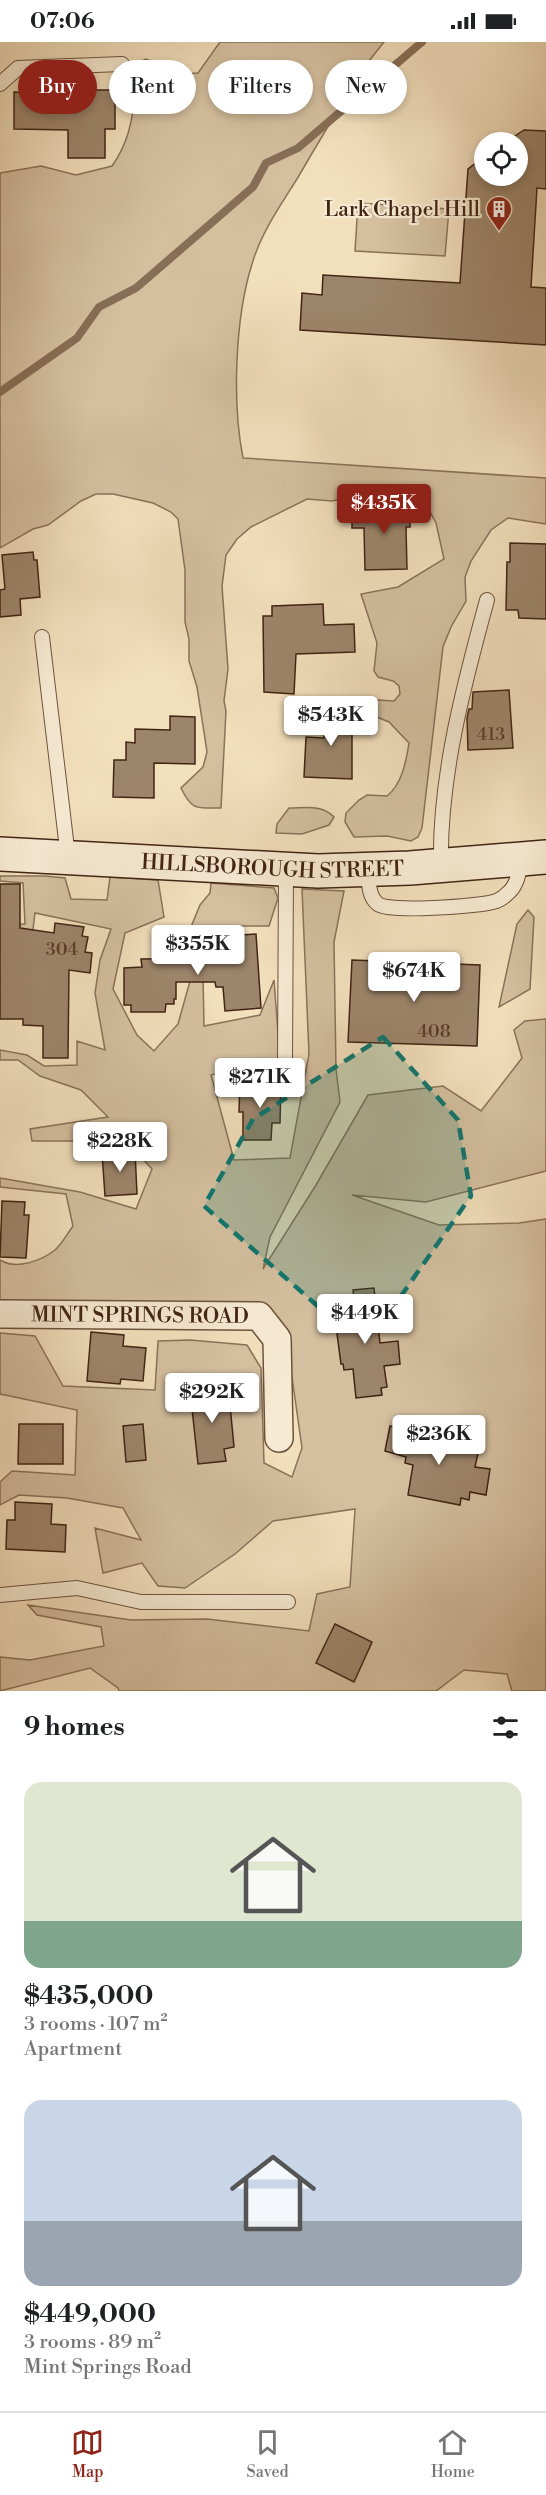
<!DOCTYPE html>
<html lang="en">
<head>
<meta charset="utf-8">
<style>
	body { margin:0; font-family:"Libre Bodoni",serif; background:#f6f6f6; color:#202124; height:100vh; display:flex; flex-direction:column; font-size:22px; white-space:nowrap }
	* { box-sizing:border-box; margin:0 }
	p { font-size:20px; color:#757577 }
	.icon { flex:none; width:33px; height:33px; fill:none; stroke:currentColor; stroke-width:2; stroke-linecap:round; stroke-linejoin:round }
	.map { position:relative; height:1649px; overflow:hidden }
	.side { display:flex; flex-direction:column; background:#fff; flex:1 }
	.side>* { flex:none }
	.banner { position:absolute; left:18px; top:18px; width:510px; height:54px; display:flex; gap:12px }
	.buttons { position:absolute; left:474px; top:90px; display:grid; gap:12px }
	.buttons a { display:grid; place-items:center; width:54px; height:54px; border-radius:50%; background:#fff; box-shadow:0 3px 9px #0003; font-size:30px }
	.price { position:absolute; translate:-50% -51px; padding:0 14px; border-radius:6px; background:#fff; color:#222; font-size:20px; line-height:39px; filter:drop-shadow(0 2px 3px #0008) }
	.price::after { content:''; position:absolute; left:50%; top:36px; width:18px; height:14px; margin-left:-9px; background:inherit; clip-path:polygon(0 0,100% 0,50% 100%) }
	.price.active { background:#8f2418; color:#fff }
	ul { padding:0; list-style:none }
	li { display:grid; align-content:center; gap:12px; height:318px; padding:0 24px }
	li span { display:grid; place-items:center; height:186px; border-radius:18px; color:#555 }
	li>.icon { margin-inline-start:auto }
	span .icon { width:108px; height:108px; fill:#fffc; stroke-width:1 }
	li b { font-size:26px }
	h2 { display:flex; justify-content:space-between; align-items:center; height:72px; padding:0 24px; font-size:26px }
	.chip { padding:0 21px; border-radius:27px; background:#fff; box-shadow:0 3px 9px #0003; font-size:21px; line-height:54px }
	.chip.active { background:#8f2418; color:#fff }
	.status { display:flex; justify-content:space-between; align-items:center; height:42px; padding:0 30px; background:#fff; direction:ltr }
	.status svg { height:16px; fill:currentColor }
	.menu { display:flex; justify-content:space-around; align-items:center; height:84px; border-top:2px solid #e0e0e0; background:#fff; font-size:16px; color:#757577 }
	.menu a { display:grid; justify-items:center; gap:3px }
	.menu .active { color:#8f2418 }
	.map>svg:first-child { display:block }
</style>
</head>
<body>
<div class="status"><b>07:06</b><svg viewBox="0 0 49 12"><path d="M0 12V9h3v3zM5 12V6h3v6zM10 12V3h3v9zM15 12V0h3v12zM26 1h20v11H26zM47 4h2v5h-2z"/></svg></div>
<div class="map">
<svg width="546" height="1649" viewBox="0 0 546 1649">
	<rect width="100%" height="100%" fill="#f2dfbc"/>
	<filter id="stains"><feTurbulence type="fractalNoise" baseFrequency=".00333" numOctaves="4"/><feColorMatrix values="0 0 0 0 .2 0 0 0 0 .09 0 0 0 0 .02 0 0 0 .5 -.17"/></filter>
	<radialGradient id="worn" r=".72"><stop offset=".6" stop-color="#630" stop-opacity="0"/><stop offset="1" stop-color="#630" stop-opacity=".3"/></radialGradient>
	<g fill="#d4bf9f" stroke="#8a7259" stroke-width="1.5">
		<path d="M220,0H384L365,24C342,61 319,99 297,137C280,164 261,191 252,222C235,276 232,361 243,416L546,436V482L508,476L491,488L471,519L465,535L466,559L451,585L443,605L422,786L418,795L411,799L387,794L354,795L345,780L346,771L359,758L367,753L387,754C402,742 406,720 409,701L389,680L372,673V664L378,658L394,659L400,652L399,644L393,639L378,635L374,629L377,601L361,552L398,545L444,517L436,481L428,466L413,456L396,453L379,456L352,455L332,459L307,457L251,485L237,497L226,513L222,544L228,627L224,659L226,669L221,766C197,766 192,769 181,746L203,725L207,710L197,645L189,619V597L185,580V528L178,477L171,470L153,461L113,452H96L81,459L48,483L33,487L0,506V131L41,124L76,133L112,124C127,103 134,76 134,49L116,30L146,17L181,32L198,31Z"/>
		<path d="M358,161L449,167L445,214L355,209Z"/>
		<path d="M289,766C305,766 322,762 334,775L329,783L302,792L276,791L277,782Z"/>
		<path d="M0,834H45L65,836L71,857L107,858L110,835L158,838L164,875L125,891L113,947L137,993L154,1009L178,982L192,932L186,897L200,863L210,851L211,841L274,846L278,856L269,884H202L204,984L260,973L274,938L280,1017L211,1033L234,1118L290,1116L309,1012L302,847L344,849L334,900L336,1027L340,1060L270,1195L263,1227L316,1143L368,1053L443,1044L481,1069L522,1016L514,988L525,979L546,977V1129L426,1160L352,1153L439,1183L519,1181L546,1177V1649H512L507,1632L464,1628L436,1649H119L118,1646L90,1626L0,1649V1615L30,1618L104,1604L101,1585L37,1573L28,1563L131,1578L207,1577L309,1589L317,1552L350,1545L355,1467L273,1479L235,1512L185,1546L158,1544L142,1521L103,1531L95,1486L141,1498L123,1466L67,1456L19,1453L0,1463V1440L12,1429L75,1433L77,1368L0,1352V1291L35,1294L63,1344L155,1348L158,1299L190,1298L247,1303L261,1326L264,1421L292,1435L302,1406L286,1293L276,1278L0,1261V1218C16,1228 41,1219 55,1208C62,1202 67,1192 73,1184L66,1152L0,1145V1136L80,1150L136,1167L152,1127L126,1099H32L30,1087L108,1075L81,1048L40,1034L18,1018H0V1008L27,1013L44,1024L77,1023V999L105,1008L95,951L100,918L111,887L35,871L28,928L0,882H25L23,841L0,839Z"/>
		<path d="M528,868L534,875L530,947L499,965L517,882Z"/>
	</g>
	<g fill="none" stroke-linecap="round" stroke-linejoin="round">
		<path stroke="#876e56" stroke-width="8" d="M0,350L77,296L99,265L136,246L253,145L266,121L298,106L422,0"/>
	</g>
	<g fill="#9d856b" stroke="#412413" stroke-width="1.5">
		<path d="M44,48H115V87H105V116H68V88L14,87V50L44,51Z"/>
		<path d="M524,88L546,89V147L537,146L531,245L546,246V303L300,288L302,251L322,253L323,233L460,241L468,127L484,115V134H518V100H506Z"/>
		<path d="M410,463V485H406L407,527L365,528L364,486H352V464Z"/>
		<path d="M510,501L546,502V577L519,576L518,568H506L507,520H510Z"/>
		<path d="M33,510L34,518H37L40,555L20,557L21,573L0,575V548L5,547L2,513Z"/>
		<path d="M323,562L324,583L354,582L355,610L296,612L294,652L264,650L263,574H272V564Z"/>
		<path d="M509,648L513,706L468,708L467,676L469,667H472L473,650Z"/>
		<path d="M325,665L352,667V737L304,735L306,695L324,696Z"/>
		<path d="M170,674L195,675V722L154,721V756L113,755L114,718H126V700L135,701V687L170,688Z"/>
		<path d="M0,842H20V886L54,891L55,881L84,885L82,894L88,895L85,910L92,911L90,931L69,928L68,1016H43V984L23,983V977H0Z"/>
		<path d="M256,892L261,966L225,969L223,945H216L215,940H176V957H174V962H166L165,970H131V963H124V926L142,925L141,917L214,916L212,895Z"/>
		<path d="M352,918L480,923L477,1004L348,1000Z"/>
		<path d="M240,1039L281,1040L280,1081H272L271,1098H243V1070H239Z"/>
		<path d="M135,1109L137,1152L105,1154L102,1111Z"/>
		<path d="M2,1159L25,1160L24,1173H29L26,1216L0,1215Z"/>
		<path d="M374,1246L380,1301L398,1299L400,1322L384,1324L387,1345L381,1346L382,1353L356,1356L353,1327L344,1328L343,1322H341L334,1269L355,1266L353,1248Z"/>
		<path d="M91,1290L124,1293L123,1304L146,1306L143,1339L121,1337L120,1342L87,1339Z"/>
		<path d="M225,1344L227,1363H230L234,1405L224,1407L226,1419L198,1422L190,1348Z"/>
		<path d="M19,1382H63V1422H18Z"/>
		<path d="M143,1382L146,1418L126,1420L123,1384Z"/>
		<path d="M390,1384L470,1399L468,1409L478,1411L475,1425L490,1427L486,1453L470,1450L469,1458L461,1456L460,1463L408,1453L413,1423L405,1421L406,1415L385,1409Z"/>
		<path d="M15,1460L52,1462L51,1482L66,1483L65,1510L6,1507L7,1478H15Z"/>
		<path d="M335,1582L372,1600L354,1640L316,1621Z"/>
	</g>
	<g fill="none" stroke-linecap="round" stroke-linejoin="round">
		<g stroke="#6d533d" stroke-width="16">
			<g id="lane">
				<path d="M0,42L18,26L122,22"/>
				<path d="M42,595L68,815"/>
				<path d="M441,823C439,736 464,642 487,558"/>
				<path d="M368,828C369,839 368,855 378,862C389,871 476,864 493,860C498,859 504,855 508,851C518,843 519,828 522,817"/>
				<path d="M285,1025L286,827"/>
				<path d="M0,1553L77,1546L141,1560H288"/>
			</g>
		</g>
		<g stroke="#6d533d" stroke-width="30">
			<g id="street">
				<path id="s1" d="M0,1272L259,1274L277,1297L279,1396"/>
			</g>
		</g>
		<g stroke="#412413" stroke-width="36">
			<g id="secondary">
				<path id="s2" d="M0,812L318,829L410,826L546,815"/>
			</g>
		</g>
		<use href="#lane" stroke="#f7ead3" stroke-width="14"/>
		<use href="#street" stroke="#f7ead3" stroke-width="27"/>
		<use href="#secondary" stroke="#f7ead3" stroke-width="33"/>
	</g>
	<path fill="#0f766e" fill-opacity="0.2" stroke="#0f766e" stroke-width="4.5" stroke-dasharray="12 8" stroke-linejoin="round" d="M383,995L458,1078L471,1154L394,1264L321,1267L204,1164L253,1077Z"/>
	<defs>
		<g id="building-pin" transform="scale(1.35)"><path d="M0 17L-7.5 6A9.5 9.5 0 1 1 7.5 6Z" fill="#8f2418" stroke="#f7ead3"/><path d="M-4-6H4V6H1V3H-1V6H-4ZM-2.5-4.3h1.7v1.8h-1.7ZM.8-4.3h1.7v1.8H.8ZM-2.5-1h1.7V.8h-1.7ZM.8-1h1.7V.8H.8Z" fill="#fff"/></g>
	</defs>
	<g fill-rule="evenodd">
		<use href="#building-pin" x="499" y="167"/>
	</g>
	<g text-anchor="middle" stroke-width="4.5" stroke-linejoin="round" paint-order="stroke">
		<g font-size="18" fill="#583c29">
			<text x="491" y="698">413</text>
			<text x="62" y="913">304</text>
			<text x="434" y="995">408</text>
		</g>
		<g font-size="21" fill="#412413" stroke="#f7ead3" text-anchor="end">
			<text x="480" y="174">Lark Chapel Hill</text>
		</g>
		<g font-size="21" fill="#412413" stroke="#f7ead3">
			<text dy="7" stroke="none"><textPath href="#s2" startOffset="273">HILLSBOROUGH STREET</textPath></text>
			<text dy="7" stroke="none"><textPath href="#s1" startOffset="140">MINT SPRINGS ROAD</textPath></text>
		</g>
	</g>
	<rect width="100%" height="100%" filter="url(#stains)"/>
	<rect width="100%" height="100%" fill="url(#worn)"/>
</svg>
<div class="buttons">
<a><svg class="icon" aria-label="locate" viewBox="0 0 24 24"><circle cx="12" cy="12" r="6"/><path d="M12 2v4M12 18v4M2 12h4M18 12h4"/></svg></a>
</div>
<b class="price active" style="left:384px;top:493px">$435K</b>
<b class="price" style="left:331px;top:705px">$543K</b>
<b class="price" style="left:198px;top:934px">$355K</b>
<b class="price" style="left:414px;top:961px">$674K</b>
<b class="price" style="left:260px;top:1067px">$271K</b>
<b class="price" style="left:120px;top:1131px">$228K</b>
<b class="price" style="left:365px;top:1303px">$449K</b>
<b class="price" style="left:212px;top:1382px">$292K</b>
<b class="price" style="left:439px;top:1424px">$236K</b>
<div class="banner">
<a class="chip active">Buy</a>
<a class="chip">Rent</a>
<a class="chip">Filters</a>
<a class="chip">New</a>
</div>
</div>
<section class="side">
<h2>9 homes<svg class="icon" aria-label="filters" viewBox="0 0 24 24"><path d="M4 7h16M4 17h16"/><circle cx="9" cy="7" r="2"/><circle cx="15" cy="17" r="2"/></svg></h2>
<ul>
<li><span style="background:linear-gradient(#dfe7d0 75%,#7fa58c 0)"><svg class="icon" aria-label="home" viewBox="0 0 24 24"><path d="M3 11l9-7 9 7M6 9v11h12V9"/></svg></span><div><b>$435,000</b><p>3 rooms · 107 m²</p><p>Apartment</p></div></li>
<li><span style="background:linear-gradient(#c9d6e8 65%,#9aa5b1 0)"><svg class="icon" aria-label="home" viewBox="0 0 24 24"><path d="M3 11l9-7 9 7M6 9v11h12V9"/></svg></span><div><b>$449,000</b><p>3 rooms · 89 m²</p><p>Mint Springs Road</p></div></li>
</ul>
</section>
<nav class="menu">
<a class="active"><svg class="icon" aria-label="map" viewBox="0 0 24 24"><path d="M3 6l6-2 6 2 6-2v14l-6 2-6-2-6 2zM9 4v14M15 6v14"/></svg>Map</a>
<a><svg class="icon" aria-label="saved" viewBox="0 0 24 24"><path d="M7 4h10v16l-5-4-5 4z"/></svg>Saved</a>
<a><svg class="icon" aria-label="home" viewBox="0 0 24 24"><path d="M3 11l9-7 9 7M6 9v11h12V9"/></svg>Home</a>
</nav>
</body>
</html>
